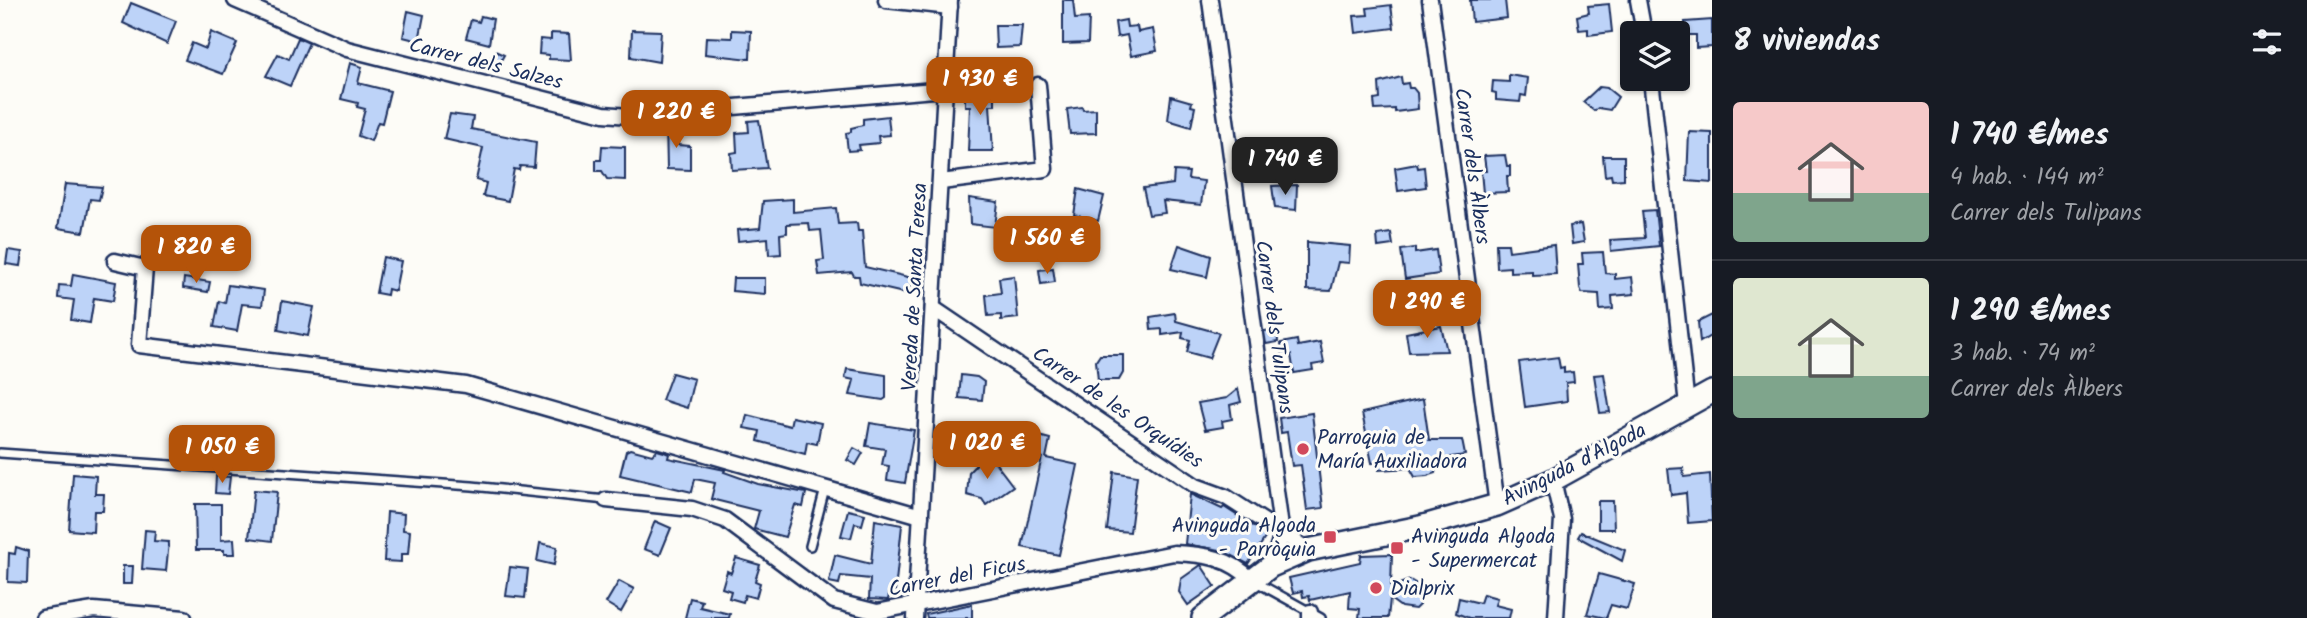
<!DOCTYPE html>
<html lang="es">
<head>
<meta charset="utf-8">
<style>
	body { margin:0; font-family:Kalam,sans-serif; background:#20242c; color:#f1f3f6; height:100vh; display:flex; flex-direction:column; font-size:26px; white-space:nowrap }
	* { box-sizing:border-box; margin:0 }
	p { font-size:23px; color:#9ea1a6 }
	.icon { flex:none; width:38px; height:38px; fill:none; stroke:currentColor; stroke-width:2; stroke-linecap:round; stroke-linejoin:round }
	.map { position:relative; flex:1; overflow:hidden }
	.sheet { display:flex; flex-direction:column; background:#171b24; width:595px }
	.sheet>* { flex:none }
	.tools { position:absolute; left:1620px; top:21px; display:grid; gap:14px }
	.tools a { display:grid; place-items:center; width:70px; height:70px; border-radius:7px; background:#171b24; box-shadow:0 2px 5px #0004; font-size:35px }
	.price { position:absolute; translate:-50% -60px; padding:0 16px; border-radius:14px; background:#b45309; color:#fff; font-size:23px; line-height:46px; filter:drop-shadow(0 2px 4px #0008) }
	.price::after { content:''; position:absolute; left:50%; top:42px; width:21px; height:16px; margin-left:-10px; background:inherit; clip-path:polygon(0 0,100% 0,50% 100%) }
	.price.active { background:#222; color:#fff }
	ul { padding:0; list-style:none }
	li { display:flex; align-items:center; gap:21px; height:175px; padding:0 21px }
	li+li { border-top:2px solid #363941 }
	li span { display:grid; place-items:center; flex:none; width:196px; height:140px; border-radius:7px; color:#555 }
	li>.icon { margin-inline-start:auto }
	span .icon { width:84px; height:84px; fill:#fffc; stroke-width:1 }
	li b { font-size:30px }
	h2 { display:flex; justify-content:space-between; align-items:center; height:84px; padding:0 21px; font-size:30px }
	main { display:flex; flex:1; min-height:0 }
	.map>svg:first-child { display:block }
</style>
</head>
<body>
<main>
<div class="map">
<svg width="1712" height="618" viewBox="0 0 1712 618">
	<rect width="100%" height="100%" fill="#fdfcf7"/>
	<filter id="ink" filterUnits="userSpaceOnUse"><feTurbulence type="fractalNoise" baseFrequency=".0143" numOctaves="2"/><feDisplacementMap in="SourceGraphic" scale="14" xChannelSelector="R" yChannelSelector="G"/><feConvolveMatrix kernelMatrix="1 2 1 2 8 2 1 2 1" color-interpolation-filters="sRGB"/></filter>
	<g filter="url(#ink)">
		<g fill="#bdd3f8" stroke="#1b2f5e" stroke-width="2">
			<path d="M1063,0H1073L1075,19L1089,18L1088,43L1063,44Z"/>
			<path d="M1470,0H1505L1507,18L1472,22Z"/>
			<path d="M131,3L176,21L167,44L123,23Z"/>
			<path d="M1609,4L1612,32L1588,35V29L1579,30L1577,16L1589,13L1588,6Z"/>
			<path d="M1391,5L1394,28L1356,33L1354,16L1368,15L1367,8Z"/>
			<path d="M408,11L424,15L419,41L403,37Z"/>
			<path d="M481,16L493,19L489,44L466,38L471,20L479,22Z"/>
			<path d="M1126,20L1127,27L1137,26L1138,32L1153,29L1157,51L1131,56L1127,35L1117,37L1115,22Z"/>
			<path d="M1712,20V47L1696,48V35H1686L1685,22Z"/>
			<path d="M995,25H1022L1020,47L996,48Z"/>
			<path d="M632,30L661,31L659,62L631,57Z"/>
			<path d="M732,30L751,31L750,59L705,54L706,37L732,38Z"/>
			<path d="M211,32L237,43L223,74L185,60L192,43L206,49Z"/>
			<path d="M551,33L569,34L571,60L549,59V55L539,54L540,39L551,40Z"/>
			<path d="M298,38L309,43L290,86L266,76L278,54L289,59Z"/>
			<path d="M495,51L504,55L495,71L486,66Z"/>
			<path d="M350,63L362,67L358,83L390,91L382,123L378,122L371,141L358,136L365,109L357,107L358,103L341,99Z"/>
			<path d="M1028,67L1029,82L1019,84L1017,69Z"/>
			<path d="M1509,75L1528,78L1526,96L1521,95L1520,102L1496,100V93L1492,92L1493,81L1509,82Z"/>
			<path d="M1401,77L1402,84L1408,83L1409,88H1413L1417,93L1418,109L1395,112V109L1375,110L1374,100L1380,99L1379,83Z"/>
			<path d="M995,86V105H990L993,151H968L970,106H965V87Z"/>
			<path d="M1599,87L1607,88L1618,97L1610,110L1598,108L1594,111L1583,102Z"/>
			<path d="M1171,96L1192,102L1191,106L1195,107L1191,127L1168,120Z"/>
			<path d="M1082,107L1083,110L1096,109V133L1070,134L1067,109Z"/>
			<path d="M450,114L473,117L471,129L536,142L534,167L520,166L519,170L514,169L508,201L483,196L486,183L476,180L483,148L444,139Z"/>
			<path d="M888,116L890,135L878,136L879,143L859,145L860,150L848,151L846,133L851,132V128L863,125V119Z"/>
			<path d="M759,120L767,168L732,170L731,153L737,152L736,133L749,132L748,121Z"/>
			<path d="M666,123H678V145L690,146V170L667,169Z"/>
			<path d="M1689,132L1712,133V183L1687,181Z"/>
			<path d="M602,146L625,147V180L607,179L602,171H596V160H601Z"/>
			<path d="M1505,155L1507,166H1510V176H1507L1508,192L1483,193L1481,171H1486L1484,156Z"/>
			<path d="M1603,156H1624V179L1612,180L1611,175L1605,176Z"/>
			<path d="M1417,164L1418,168L1424,167L1426,187L1398,191L1395,168Z"/>
			<path d="M1174,171L1189,172L1188,179L1204,181L1201,205L1163,201L1165,213L1149,215L1143,188L1173,184Z"/>
			<path d="M65,184L102,187L99,200L90,199L84,232L58,228Z"/>
			<path d="M1297,185L1296,210L1275,208L1272,186Z"/>
			<path d="M1078,189L1104,196L1098,221L1074,215Z"/>
			<path d="M969,198L998,202L995,227L970,224Z"/>
			<path d="M793,199V212L836,208L838,224L857,223L858,231H862L865,267L912,278L908,294L860,283L859,276H854L852,272L819,275L817,261L824,260L821,230L810,231L809,223L787,224V233L780,234L781,254L769,255L768,238L738,241L737,230L760,228L763,201Z"/>
			<path d="M1655,210L1659,246L1611,251L1610,240L1645,238L1642,211Z"/>
			<path d="M1581,224L1584,242L1572,244L1570,226Z"/>
			<path d="M1391,233L1393,245L1378,247L1377,235Z"/>
			<path d="M1307,242L1350,246L1349,263L1338,262L1331,291L1307,290Z"/>
			<path d="M1496,244H1508L1509,251L1554,245L1556,274L1532,275V271L1510,272V267L1497,268Z"/>
			<path d="M1179,245L1211,256L1207,277L1171,269Z"/>
			<path d="M1415,248V253L1436,250L1439,274L1405,279L1401,250Z"/>
			<path d="M8,250L22,252L20,266L6,264Z"/>
			<path d="M1603,252L1605,273L1615,274V279L1632,277L1634,294L1612,296L1613,309L1600,310L1599,294L1582,293L1580,288L1578,264H1583L1582,253Z"/>
			<path d="M383,257L401,261L395,291L388,289L387,295L376,293Z"/>
			<path d="M1053,268L1055,282L1041,284L1039,270Z"/>
			<path d="M73,274L116,282L113,301L94,298L90,323L71,320L74,300L58,298L59,285L71,286Z"/>
			<path d="M1014,276L1018,318L1001,320V315L988,316L986,295L1001,293L999,278Z"/>
			<path d="M184,278L210,282L208,292L183,288Z"/>
			<path d="M733,278H765V294L732,291Z"/>
			<path d="M228,285L264,290L262,306L242,304L237,331L214,327L219,301L225,303Z"/>
			<path d="M282,301L314,307L308,336L278,330Z"/>
			<path d="M1175,313L1176,321L1219,333L1209,358L1187,352L1190,340L1182,338L1183,332L1162,335V329L1151,330L1150,317Z"/>
			<path d="M1712,315V335L1700,342L1698,322Z"/>
			<path d="M1441,326L1447,351L1409,352L1406,333Z"/>
			<path d="M1277,330L1278,342L1266,344L1264,331Z"/>
			<path d="M1297,340L1298,346L1320,342L1324,363L1312,365L1313,370L1294,373L1291,355L1282,356L1281,343Z"/>
			<path d="M1100,355H1123V373L1119,380H1098L1096,361Z"/>
			<path d="M1558,357L1560,368L1564,367V373L1573,372L1574,382L1566,383L1567,401L1525,407L1519,362Z"/>
			<path d="M847,369L886,375V398L883,400L850,395L854,380L845,378Z"/>
			<path d="M672,373L694,379L687,408L662,400Z"/>
			<path d="M1604,374L1610,412L1600,413L1594,375Z"/>
			<path d="M961,375L977,377L984,382L982,400L959,398Z"/>
			<path d="M1238,389L1241,402L1230,405L1232,419L1222,421L1223,427L1205,430L1198,403L1227,398Z"/>
			<path d="M1423,399L1429,440H1462L1465,455L1451,457V461L1435,466L1436,473L1427,476L1415,477L1410,468L1379,470L1378,462L1372,463L1362,413Z"/>
			<path d="M1312,413L1323,508L1307,510L1301,465L1292,466L1287,432L1281,433L1279,418Z"/>
			<path d="M747,415L790,426L792,417L821,423L817,444L807,442L805,454L758,441L760,431L744,428Z"/>
			<path d="M870,423L914,430L905,483L887,480L889,466L882,465L885,449L866,446Z"/>
			<path d="M1035,435L1050,439L1046,458L1078,465L1059,555L1022,547L1042,457L1032,455Z"/>
			<path d="M854,448L863,453L856,465L847,460Z"/>
			<path d="M630,449L652,455L657,450L664,452L669,454L668,458L725,470L724,472L758,484L806,493L803,507L795,505L785,537L754,529L759,511L711,499L715,483L695,479L692,492L620,475L626,451Z"/>
			<path d="M985,455L991,457L1013,486L986,505L982,499L967,495L969,472Z"/>
			<path d="M1683,468L1684,477L1710,474L1712,521L1688,523L1686,493L1671,495L1668,469Z"/>
			<path d="M1114,472L1137,476L1130,532L1107,530Z"/>
			<path d="M73,474L96,476L95,494H104L103,511H94L93,532L69,530Z"/>
			<path d="M216,476L230,477L228,494L215,493Z"/>
			<path d="M254,490L277,492L272,541L249,538Z"/>
			<path d="M1190,494L1222,509L1224,507L1267,535L1248,564L1220,550L1185,544Z"/>
			<path d="M1598,501H1613L1614,529H1598Z"/>
			<path d="M195,504H221V540L234,539L235,554H224V550H196Z"/>
			<path d="M848,510L865,514L862,525L855,523L851,538L841,536Z"/>
			<path d="M387,512L404,514L403,530L410,531L408,554H401V562L384,561Z"/>
			<path d="M875,520L902,525L895,591L890,590L888,600L869,599L870,579L841,576L839,584L829,582L835,555L871,564Z"/>
			<path d="M655,521L671,528L660,555L644,549Z"/>
			<path d="M145,530L155,531L154,541L169,542L166,571L142,569Z"/>
			<path d="M1581,532L1625,550L1622,561L1578,537Z"/>
			<path d="M540,543L557,547L554,565L537,561Z"/>
			<path d="M16,547L28,551L27,583L8,582L9,553L15,554Z"/>
			<path d="M1392,554L1391,587L1410,580L1420,586L1419,605L1415,609L1401,607L1390,599L1388,618H1359L1360,609L1349,608L1350,591L1310,600L1309,596L1303,597L1302,591L1293,593L1289,578L1360,562L1361,555Z"/>
			<path d="M736,558L760,565L755,581L760,583L756,598L745,595L743,602L729,598L731,591L722,588L727,571L731,573Z"/>
			<path d="M1201,565L1215,586L1188,605L1179,592L1181,579Z"/>
			<path d="M123,566H133L132,584H123Z"/>
			<path d="M510,567L528,569L525,598L506,596Z"/>
			<path d="M1599,574L1635,584L1627,609L1611,605L1606,618L1587,614Z"/>
			<path d="M619,581L634,589L621,612L606,603Z"/>
			<path d="M1483,594L1497,598L1495,605L1511,609L1509,618H1469L1456,613L1459,598L1480,603Z"/>
			<path d="M690,598L702,601L700,607L730,614L729,618H685Z"/>
			<path d="M972,604V618H927L926,614Z"/>
		</g>
		<g fill="none" stroke-linecap="round" stroke-linejoin="round">
			<g stroke="#1b2f5e" stroke-width="12">
				<g id="lane">
					<path d="M0,453L472,486L606,500"/>
					<path d="M810,546L825,489"/>
					<path d="M1256,582L1321,618"/>
				</g>
			</g>
			<g stroke="#1b2f5e" stroke-width="19">
				<g id="street">
					<path d="M235,0L347,49L604,114L629,116L946,89"/>
					<path d="M886,0L950,7"/>
					<path d="M1210,0L1282,535L1271,566"/>
					<path d="M1430,0L1497,505"/>
					<path d="M1638,0L1644,33"/>
					<path d="M1651,79L1687,405"/>
					<path d="M941,182L1045,169L1038,85"/>
					<path d="M115,261L145,268L139,345L466,385L921,516"/>
					<path d="M933,308L1196,486L1226,497L1308,550"/>
					<path d="M1553,480L1562,519L1556,618"/>
					<path d="M606,500L692,509L725,520L834,601L877,612L1174,553C1205,554 1230,558 1252,580"/>
					<path d="M43,618L94,610L184,618"/>
					<path d="M915,618L950,0"/>
					<path d="M1310,618V612"/>
				</g>
			</g>
			<g stroke="#1b2f5e" stroke-width="26">
				<path id="secondary" d="M1203,618L1271,566L1308,550L1420,527L1497,505L1553,480L1712,392"/>
			</g>
			<use href="#lane" stroke="#fdfcf7" stroke-width="7"/>
			<use href="#street" stroke="#fdfcf7" stroke-width="14"/>
			<use href="#secondary" stroke="#fdfcf7" stroke-width="21"/>
		</g>
	</g>
	<g fill="#d1495b" stroke="#fdfcf7" stroke-width="2.5">
		<circle cx="1303" cy="449" r="7"/>
		<rect x="1323" y="530" width="14" height="14" rx="3.5"/>
		<rect x="1390" y="541" width="14" height="14" rx="3.5"/>
		<circle cx="1376" cy="588" r="7"/>
	</g>
	<g text-anchor="middle" stroke-width="6" stroke-linejoin="round" paint-order="stroke">
		<g font-size="21" fill="#1b2f5e" stroke="#fdfcf7">
			<text transform="translate(486 63) rotate(14)" y="7">Carrer dels Salzes</text>
			<text transform="translate(1473 166) rotate(82)" y="7">Carrer dels Àlbers</text>
			<text transform="translate(914 287) rotate(-87)" y="7">Vereda de Santa Teresa</text>
			<text transform="translate(1275 327) rotate(82)" y="7">Carrer dels Tulipans</text>
			<text transform="translate(1118 407) rotate(34)" y="7">Carrer de les Orquídies</text>
			<text transform="translate(1574 464) rotate(-27)" y="7">Avinguda d'Algoda</text>
			<text transform="translate(957 576) rotate(-11)" y="7">Carrer del Ficus</text>
		</g>
		<g font-size="21" fill="#1b2f5e" stroke="#fdfcf7" text-anchor="start">
			<text x="1317" y="444">Parroquia de<tspan x="1317" dy="24">María Auxiliadora</tspan></text>
			<text x="1316" y="532" text-anchor="end">Avinguda Algoda<tspan x="1316" dy="24">- Parròquia</tspan></text>
			<text x="1411" y="543">Avinguda Algoda<tspan x="1411" dy="24">- Supermercat</tspan></text>
			<text x="1390" y="595">Dialprix</text>
		</g>
	</g>
</svg>
<div class="tools">
<a><svg class="icon" aria-label="layers" viewBox="0 0 24 24"><path d="M12 4l9 5-9 5-9-5zM3 14l9 5 9-5"/></svg></a>
</div>
<b class="price" style="left:980px;top:117px">1 930 €</b>
<b class="price" style="left:676px;top:150px">1 220 €</b>
<b class="price active" style="left:1285px;top:197px">1 740 €</b>
<b class="price" style="left:1047px;top:276px">1 560 €</b>
<b class="price" style="left:196px;top:285px">1 820 €</b>
<b class="price" style="left:1427px;top:340px">1 290 €</b>
<b class="price" style="left:987px;top:481px">1 020 €</b>
<b class="price" style="left:222px;top:485px">1 050 €</b>
</div>
<section class="sheet">
<h2>8 viviendas<svg class="icon" aria-label="filters" viewBox="0 0 24 24"><path d="M4 7h16M4 17h16"/><circle cx="9" cy="7" r="2"/><circle cx="15" cy="17" r="2"/></svg></h2>
<ul>
<li><span style="background:linear-gradient(#f6c9c9 65%,#7fa58c 0)"><svg class="icon" aria-label="home" viewBox="0 0 24 24"><path d="M3 11l9-7 9 7M6 9v11h12V9"/></svg></span><div><b>1 740 €/mes</b><p>4 hab. · 144 m²</p><p>Carrer dels Tulipans</p></div></li>
<li><span style="background:linear-gradient(#dfe7d0 70%,#7fa58c 0)"><svg class="icon" aria-label="home" viewBox="0 0 24 24"><path d="M3 11l9-7 9 7M6 9v11h12V9"/></svg></span><div><b>1 290 €/mes</b><p>3 hab. · 74 m²</p><p>Carrer dels Àlbers</p></div></li>
</ul>
</section>
</main>
</body>
</html>
